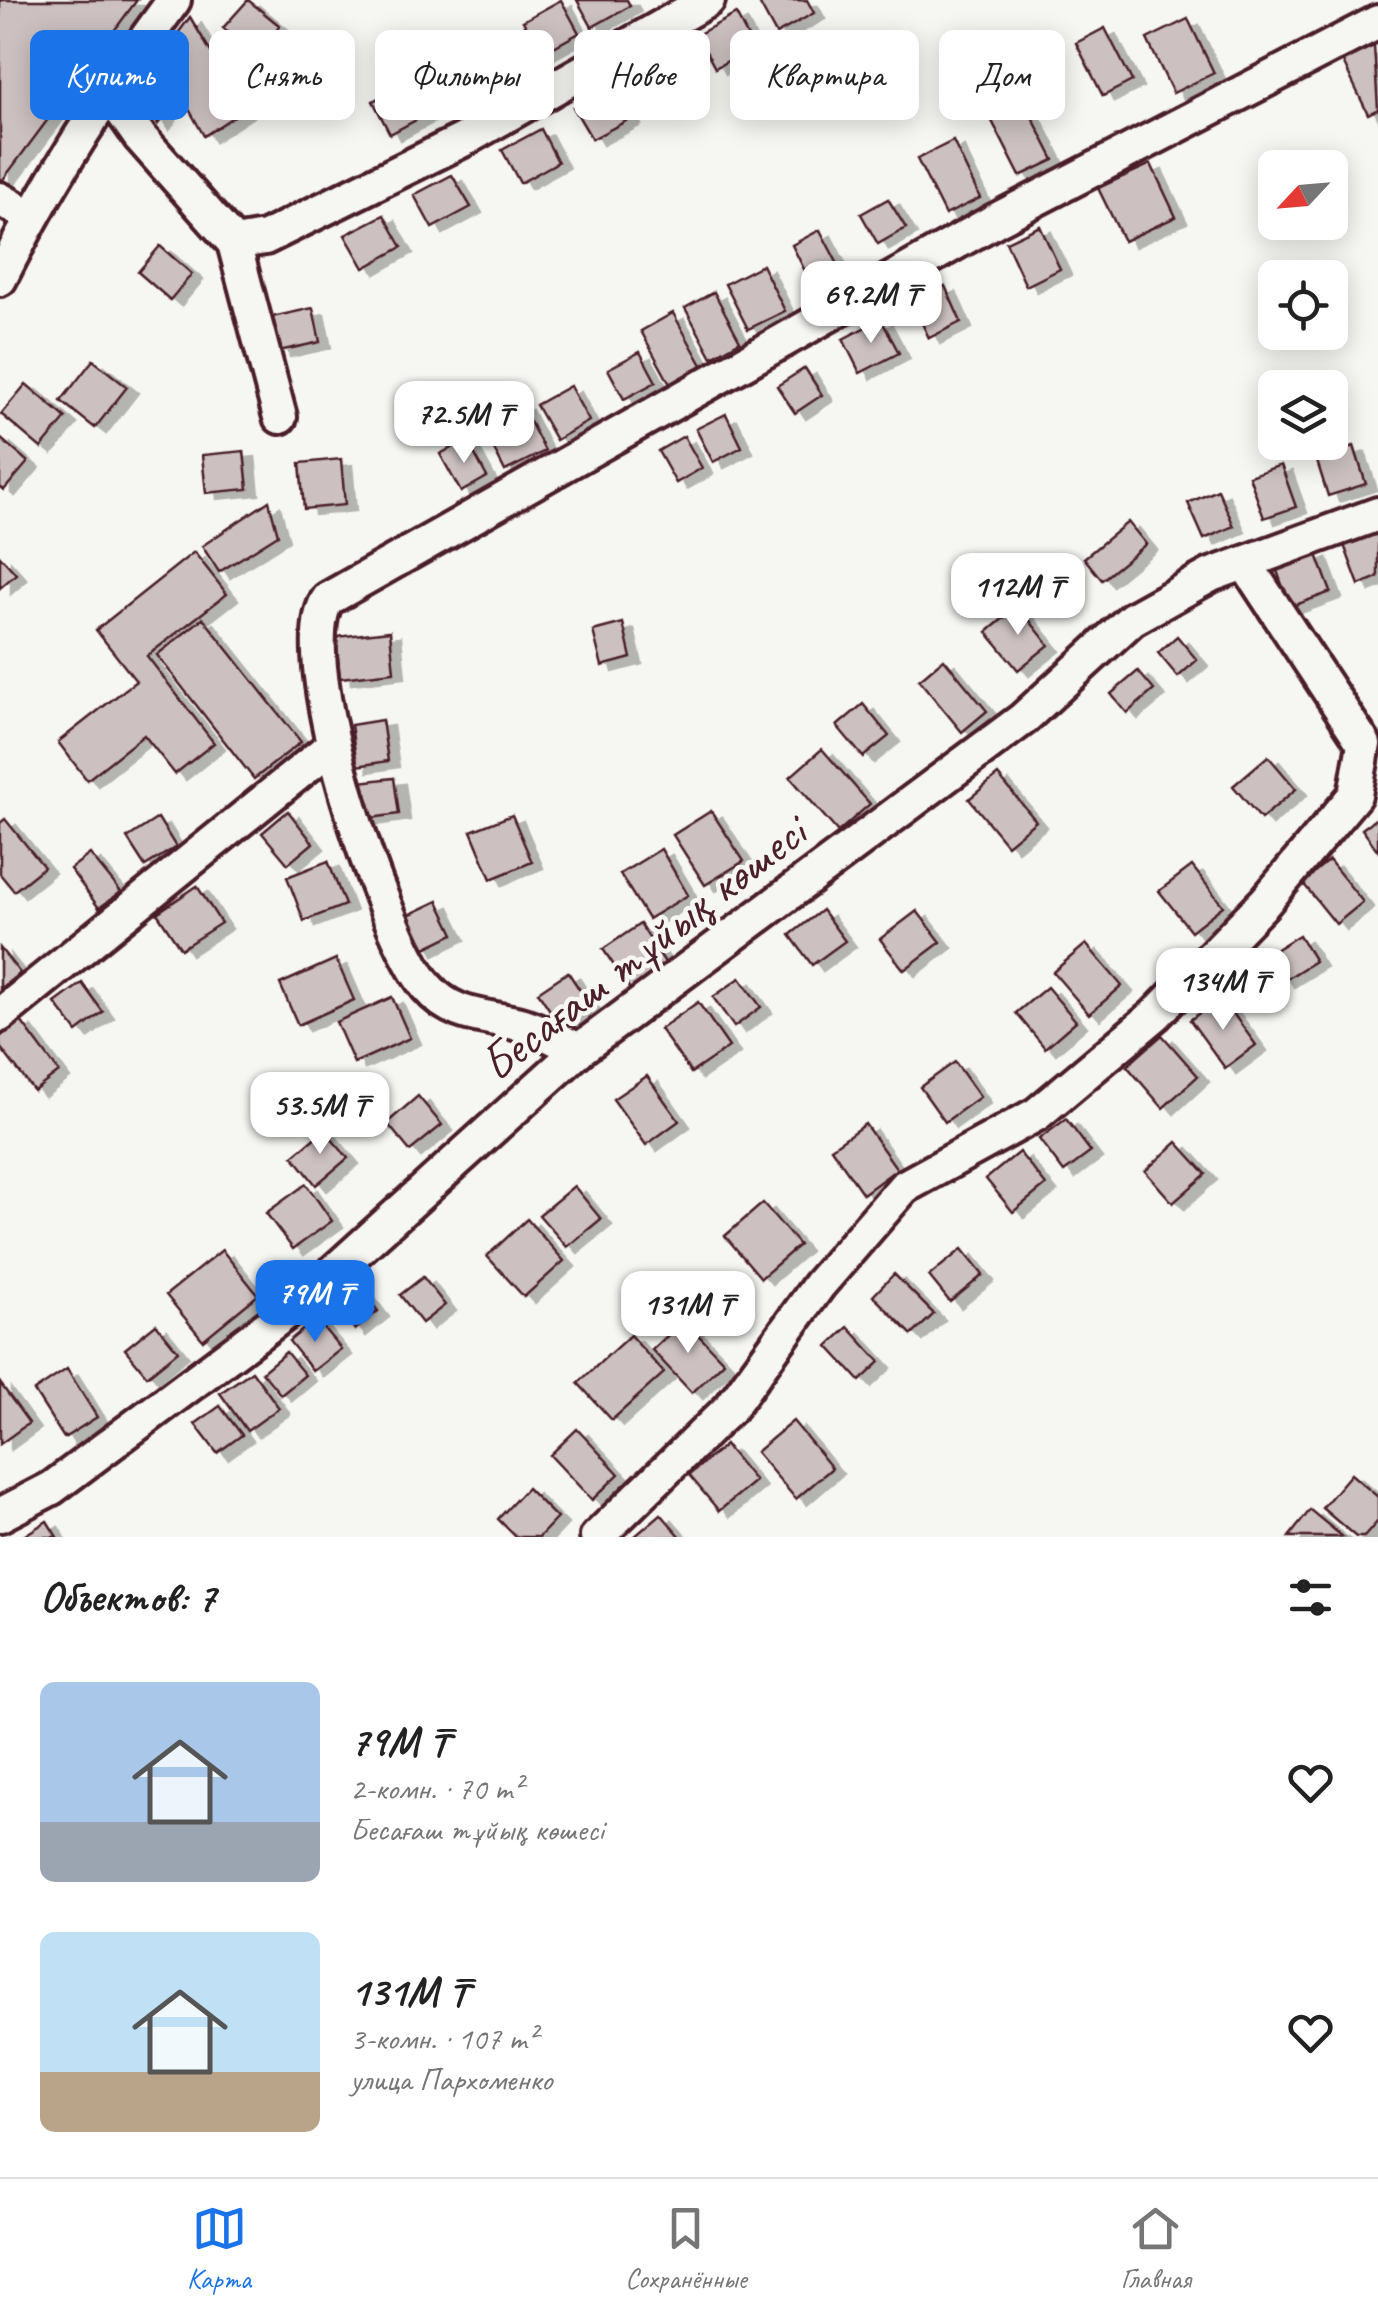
<!DOCTYPE html>
<html lang="ru">
<head>
<meta charset="utf-8">
<style>
	body { margin:0; font-family:Caveat,sans-serif; background:#f6f6f6; color:#222; height:100vh; display:flex; flex-direction:column; font-size:38px; white-space:nowrap }
	* { box-sizing:border-box; margin:0 }
	p { font-size:32px; color:#767676 }
	.icon { flex:none; width:55px; height:55px; fill:none; stroke:currentColor; stroke-width:2; stroke-linecap:round; stroke-linejoin:round }
	.map { position:relative; height:1537px; overflow:hidden }
	.drawer { display:flex; flex-direction:column; background:#fff; flex:1 }
	.drawer>* { flex:none }
	.banner { position:absolute; left:30px; top:30px; width:1320px; height:90px; display:flex; gap:20px }
	.needle { width:65px; rotate:244deg }
	.tools { position:absolute; left:1258px; top:150px; display:grid; gap:20px }
	.tools a { display:grid; place-items:center; width:90px; height:90px; border-radius:15px; background:#fff; box-shadow:0 5px 25px #0003; font-size:50px }
	.price { position:absolute; translate:-50% -85px; padding:0 22px; border-radius:20px; background:#fff; color:#222; font-size:32px; line-height:65px; filter:drop-shadow(0 2px 5px #0008) }
	.price::after { content:''; position:absolute; left:50%; top:60px; width:30px; height:22px; margin-left:-15px; background:inherit; clip-path:polygon(0 0,100% 0,50% 100%) }
	.price.current { background:#1a73e8; color:#fff }
	ul { padding:0; list-style:none }
	li { display:flex; align-items:center; gap:30px; height:250px; padding:0 40px }
	li span { display:grid; place-items:center; flex:none; width:280px; height:200px; border-radius:15px; color:#555 }
	li>.icon { margin-inline-start:auto }
	span .icon { width:120px; height:120px; fill:#fffc; stroke-width:1 }
	li b { font-size:42px }
	h2 { display:flex; justify-content:space-between; align-items:center; height:120px; padding:0 40px; font-size:42px }
	.pill { padding:0 35px; border-radius:15px; background:#fff; box-shadow:0 5px 25px #0003; font-size:35px; line-height:90px }
	.pill.current { background:#1a73e8; color:#fff }
	.tab-bar { display:flex; justify-content:space-around; align-items:center; height:140px; border-top:2px solid #e0e0e0; background:#fff; font-size:28px; color:#767676 }
	.tab-bar a { display:grid; justify-items:center; gap:5px }
	.tab-bar .current { color:#1a73e8 }
	.map>svg:first-child { display:block }
</style>
</head>
<body>
<div class="map">
<svg width="1378" height="1537" viewBox="0 0 1378 1537">
	<defs>
		<filter id="shadow"><feDropShadow dx="11" dy="6" stdDeviation="0" flood-color="#0004"/></filter>
	</defs>
	<rect width="100%" height="100%" fill="#f6f6f2"/>
	<filter id="ink" filterUnits="userSpaceOnUse"><feTurbulence type="fractalNoise" baseFrequency=".01" numOctaves="2"/><feDisplacementMap in="SourceGraphic" scale="20" xChannelSelector="R" yChannelSelector="G"/><feConvolveMatrix kernelMatrix="1 2 1 2 8 2 1 2 1" color-interpolation-filters="sRGB"/></filter>
	<g filter="url(#ink)">
		<g fill="#ccc1c0" stroke="#4a1f2b" stroke-width="2.5" filter="url(#shadow)">
			<path d="M0,0H137L2,181L0,180Z"/>
			<path d="M248,0L280,26L254,55L223,28Z"/>
			<path d="M561,0L579,33L541,54L523,21Z"/>
			<path d="M577,0H627L630,6L592,27Z"/>
			<path d="M807,0L814,13L776,34L758,1Z"/>
			<path d="M736,14L753,47L715,68L697,35Z"/>
			<path d="M190,17L245,109L204,136L180,93L158,124L139,86Z"/>
			<path d="M1188,19L1214,73L1173,93L1147,39Z"/>
			<path d="M1105,28L1132,81L1103,96L1076,43Z"/>
			<path d="M1374,46L1378,109L1368,114L1342,60Z"/>
			<path d="M674,51L692,84L654,105L636,72Z"/>
			<path d="M411,80L429,113L390,134L373,101Z"/>
			<path d="M612,86L630,119L592,139L573,107Z"/>
			<path d="M1024,101L1054,160L1020,176L990,117Z"/>
			<path d="M541,129L558,162L520,183L502,150Z"/>
			<path d="M953,141L980,198L945,215L917,159Z"/>
			<path d="M1151,164L1176,217L1124,241L1098,188Z"/>
			<path d="M452,175L471,207L432,228L414,195Z"/>
			<path d="M888,199L906,228L878,244L861,214Z"/>
			<path d="M384,215L402,247L364,268L345,235Z"/>
			<path d="M1040,226L1060,269L1026,286L1006,242Z"/>
			<path d="M820,230L842,272L813,287L792,245Z"/>
			<path d="M160,246L192,274L170,300L138,272Z"/>
			<path d="M762,265L785,311L748,329L725,284Z"/>
			<path d="M945,286L961,322L929,338L912,302Z"/>
			<path d="M714,292L740,341L712,357L685,308Z"/>
			<path d="M313,308L320,342L279,351L272,317Z"/>
			<path d="M673,313L702,365L670,384L641,331Z"/>
			<path d="M881,319L899,353L860,373L843,339Z"/>
			<path d="M640,352L656,382L624,399L608,369Z"/>
			<path d="M93,360L127,387L95,428L61,401Z"/>
			<path d="M805,368L822,395L795,413L777,386Z"/>
			<path d="M26,384L66,418L41,448L1,414Z"/>
			<path d="M570,386L589,421L556,440L536,405Z"/>
			<path d="M521,404L545,451L505,471L481,424Z"/>
			<path d="M726,414L742,447L713,462L696,429Z"/>
			<path d="M684,436L702,468L676,483L658,451Z"/>
			<path d="M0,438L28,462L4,490L0,487Z"/>
			<path d="M467,440L487,477L461,492L440,454Z"/>
			<path d="M1354,446L1366,484L1328,496L1316,458Z"/>
			<path d="M244,451L248,489L206,493L202,455Z"/>
			<path d="M341,459L345,505L304,509L300,463Z"/>
			<path d="M1281,465L1296,507L1264,518L1249,476Z"/>
			<path d="M1218,490L1234,526L1204,539L1188,503Z"/>
			<path d="M269,501L278,535L219,572L202,546Z"/>
			<path d="M1128,522L1146,544L1102,580L1084,558Z"/>
			<path d="M1378,532V577L1359,585L1344,545Z"/>
			<path d="M194,552L227,594L147,656L214,743L175,774L144,735L87,780L58,742L136,681L96,630Z"/>
			<path d="M1316,552L1331,592L1290,607L1276,568Z"/>
			<path d="M0,556L16,574L0,588Z"/>
			<path d="M1018,606L1049,645L1018,670L987,632Z"/>
			<path d="M203,618L301,742L254,779L157,655Z"/>
			<path d="M623,623L631,658L602,666L593,631Z"/>
			<path d="M390,631L394,672L340,678L336,637Z"/>
			<path d="M1177,636L1197,660L1178,677L1158,653Z"/>
			<path d="M944,659L987,711L962,732L919,680Z"/>
			<path d="M1138,671L1154,690L1127,713L1111,694Z"/>
			<path d="M863,704L889,736L863,757L837,726Z"/>
			<path d="M382,720L388,761L357,766L351,725Z"/>
			<path d="M822,749L870,804L838,832L790,777Z"/>
			<path d="M1268,756L1296,789L1261,819L1233,786Z"/>
			<path d="M998,775L1036,821L1007,845L969,799Z"/>
			<path d="M394,778L399,814L364,819L359,782Z"/>
			<path d="M288,811L313,843L288,864L262,833Z"/>
			<path d="M711,811L744,861L705,885L673,835Z"/>
			<path d="M512,815L532,862L491,879L471,831Z"/>
			<path d="M1378,817V851L1362,829Z"/>
			<path d="M158,818L176,847L145,866L127,838Z"/>
			<path d="M5,819L44,867L14,891L0,874V823Z"/>
			<path d="M661,849L688,895L648,919L620,874Z"/>
			<path d="M90,854L121,892L99,908L70,869Z"/>
			<path d="M1329,860L1363,902L1336,924L1302,882Z"/>
			<path d="M328,861L345,905L304,921L287,877Z"/>
			<path d="M1192,866L1223,906L1191,931L1159,891Z"/>
			<path d="M197,886L221,923L181,949L157,913Z"/>
			<path d="M438,901L454,934L423,949L406,916Z"/>
			<path d="M822,910L845,941L812,965L790,935Z"/>
			<path d="M917,911L941,942L904,970L880,939Z"/>
			<path d="M640,924L668,967L631,991L603,949Z"/>
			<path d="M1299,935L1315,961L1283,981L1267,955Z"/>
			<path d="M1086,944L1122,986L1089,1014L1053,972Z"/>
			<path d="M0,948L20,973L0,989Z"/>
			<path d="M336,959L354,1000L298,1025L280,984Z"/>
			<path d="M568,972L591,1007L561,1027L538,992Z"/>
			<path d="M740,978L761,1007L734,1027L713,997Z"/>
			<path d="M82,983L103,1012L77,1032L55,1003Z"/>
			<path d="M1047,987L1076,1021L1045,1048L1016,1013Z"/>
			<path d="M392,997L410,1038L354,1063L336,1022Z"/>
			<path d="M1221,997L1256,1045L1225,1068L1190,1020Z"/>
			<path d="M698,1002L729,1047L691,1073L660,1029Z"/>
			<path d="M21,1021L59,1072L34,1091L0,1047V1037Z"/>
			<path d="M1162,1035L1198,1076L1163,1108L1127,1066Z"/>
			<path d="M955,1062L980,1097L945,1122L920,1087Z"/>
			<path d="M647,1076L679,1121L646,1145L613,1099Z"/>
			<path d="M418,1096L442,1125L410,1151L387,1123Z"/>
			<path d="M1066,1119L1091,1152L1064,1172L1039,1139Z"/>
			<path d="M865,1124L897,1169L863,1194L831,1148Z"/>
			<path d="M324,1130L348,1158L316,1185L293,1156Z"/>
			<path d="M1177,1142L1206,1174L1173,1203L1145,1171Z"/>
			<path d="M1019,1152L1046,1185L1013,1212L986,1179Z"/>
			<path d="M306,1184L332,1221L293,1249L266,1213Z"/>
			<path d="M574,1186L601,1219L567,1247L539,1215Z"/>
			<path d="M763,1203L799,1245L761,1278L725,1236Z"/>
			<path d="M527,1219L564,1261L524,1297L487,1256Z"/>
			<path d="M962,1249L983,1275L950,1302L929,1276Z"/>
			<path d="M222,1250L258,1295L203,1340L166,1295Z"/>
			<path d="M894,1274L934,1314L912,1335L873,1296Z"/>
			<path d="M423,1277L445,1305L422,1323L400,1295Z"/>
			<path d="M357,1284L378,1311L355,1330L334,1302Z"/>
			<path d="M316,1319L341,1349L313,1371L289,1341Z"/>
			<path d="M684,1320L724,1362L692,1393L652,1350Z"/>
			<path d="M156,1324L178,1351L147,1376L125,1349Z"/>
			<path d="M848,1327L880,1362L860,1381L828,1346Z"/>
			<path d="M630,1335L664,1373L612,1420L578,1383Z"/>
			<path d="M286,1352L305,1375L281,1395L262,1372Z"/>
			<path d="M67,1369L97,1417L64,1438L34,1391Z"/>
			<path d="M252,1371L279,1408L247,1431L220,1393Z"/>
			<path d="M0,1383L29,1423L0,1444Z"/>
			<path d="M220,1406L242,1435L217,1453L195,1424Z"/>
			<path d="M793,1421L832,1468L796,1499L756,1452Z"/>
			<path d="M577,1429L619,1474L592,1500L550,1455Z"/>
			<path d="M725,1445L755,1481L719,1511L689,1475Z"/>
			<path d="M1351,1474L1378,1497V1521L1364,1537H1356L1322,1508Z"/>
			<path d="M527,1488L557,1518L539,1537H516L498,1519Z"/>
			<path d="M1310,1510L1343,1537H1289Z"/>
			<path d="M661,1514L681,1537H634Z"/>
			<path d="M47,1521L57,1537H22Z"/>
		</g>
		<g fill="none" stroke-linecap="round" stroke-linejoin="round">
			<g stroke="#4a1f2b" stroke-width="40">
				<g id="minor">
					<path d="M107,90L140,137L234,243L280,417"/>
					<path d="M0,199L31,217"/>
					<path d="M234,243L265,238L465,139L708,0"/>
					<path d="M0,279C49,180 108,89 174,0"/>
					<path d="M0,1015L333,745"/>
					<path d="M579,1050C561,1042 542,1030 523,1025C487,1015 454,1019 427,987C383,934 289,653 328,599L996,220L1378,22"/>
					<path d="M0,1515L52,1488L298,1304L579,1050L1023,719L1132,619L1211,575L1378,514"/>
					<path d="M597,1537L731,1407L819,1285L904,1187L1037,1114L1155,1015L1265,902L1355,795L1364,744L1245,563"/>
				</g>
			</g>
			<use href="#minor" stroke="#f6f6f2" stroke-width="32"/>
		</g>
	</g>
	<g text-anchor="middle" stroke-width="9" stroke-linejoin="round" paint-order="stroke">
		<g font-size="50" fill="#4a1f2b" stroke="#f6f6f2">
			<text transform="translate(642 947) rotate(-38)" y="18">Бесағаш тұйық көшесі</text>
		</g>
	</g>
</svg>
<div class="tools">
<a><svg class="needle" viewBox="-14 -14 28 28"><path d="M0-13l5 13h-10z" fill="#e53935"/><path d="M0 13l5-13h-10z" fill="#767676"/></svg></a>
<a><svg class="icon" aria-label="locate" viewBox="0 0 24 24"><circle cx="12" cy="12" r="6"/><path d="M12 2v4M12 18v4M2 12h4M18 12h4"/></svg></a>
<a><svg class="icon" aria-label="layers" viewBox="0 0 24 24"><path d="M12 4l9 5-9 5-9-5zM3 14l9 5 9-5"/></svg></a>
</div>
<b class="price" style="left:871px;top:346px">69.2M ₸</b>
<b class="price" style="left:464px;top:466px">72.5M ₸</b>
<b class="price" style="left:1018px;top:638px">112M ₸</b>
<b class="price" style="left:1223px;top:1033px">134M ₸</b>
<b class="price" style="left:320px;top:1157px">53.5M ₸</b>
<b class="price current" style="left:315px;top:1345px">79M ₸</b>
<b class="price" style="left:688px;top:1356px">131M ₸</b>
<div class="banner">
<a class="pill current">Купить</a>
<a class="pill">Снять</a>
<a class="pill">Фильтры</a>
<a class="pill">Новое</a>
<a class="pill">Квартира</a>
<a class="pill">Дом</a>
</div>
</div>
<section class="drawer">
<h2>Объектов: 7<svg class="icon" aria-label="filters" viewBox="0 0 24 24"><path d="M4 7h16M4 17h16"/><circle cx="9" cy="7" r="2"/><circle cx="15" cy="17" r="2"/></svg></h2>
<ul>
<li><span style="background:linear-gradient(#a9c7e8 70%,#9aa5b1 0)"><svg class="icon" aria-label="home" viewBox="0 0 24 24"><path d="M3 11l9-7 9 7M6 9v11h12V9"/></svg></span><div><b>79M ₸</b><p>2-комн. · 70 m²</p><p>Бесағаш тұйық көшесі</p></div><svg class="icon" aria-label="heart" viewBox="0 0 24 24"><path d="M12 20l-8-8c-3-5 5-10 8-4 3-6 11-1 8 4z"/></svg></li>
<li><span style="background:linear-gradient(#bfe0f5 70%,#b9a48a 0)"><svg class="icon" aria-label="home" viewBox="0 0 24 24"><path d="M3 11l9-7 9 7M6 9v11h12V9"/></svg></span><div><b>131M ₸</b><p>3-комн. · 107 m²</p><p>улица Пархоменко</p></div><svg class="icon" aria-label="heart" viewBox="0 0 24 24"><path d="M12 20l-8-8c-3-5 5-10 8-4 3-6 11-1 8 4z"/></svg></li>
</ul>
</section>
<nav class="tab-bar">
<a class="current"><svg class="icon" aria-label="map" viewBox="0 0 24 24"><path d="M3 6l6-2 6 2 6-2v14l-6 2-6-2-6 2zM9 4v14M15 6v14"/></svg>Карта</a>
<a><svg class="icon" aria-label="saved" viewBox="0 0 24 24"><path d="M7 4h10v16l-5-4-5 4z"/></svg>Сохранённые</a>
<a><svg class="icon" aria-label="home" viewBox="0 0 24 24"><path d="M3 11l9-7 9 7M6 9v11h12V9"/></svg>Главная</a>
</nav>
</body>
</html>
